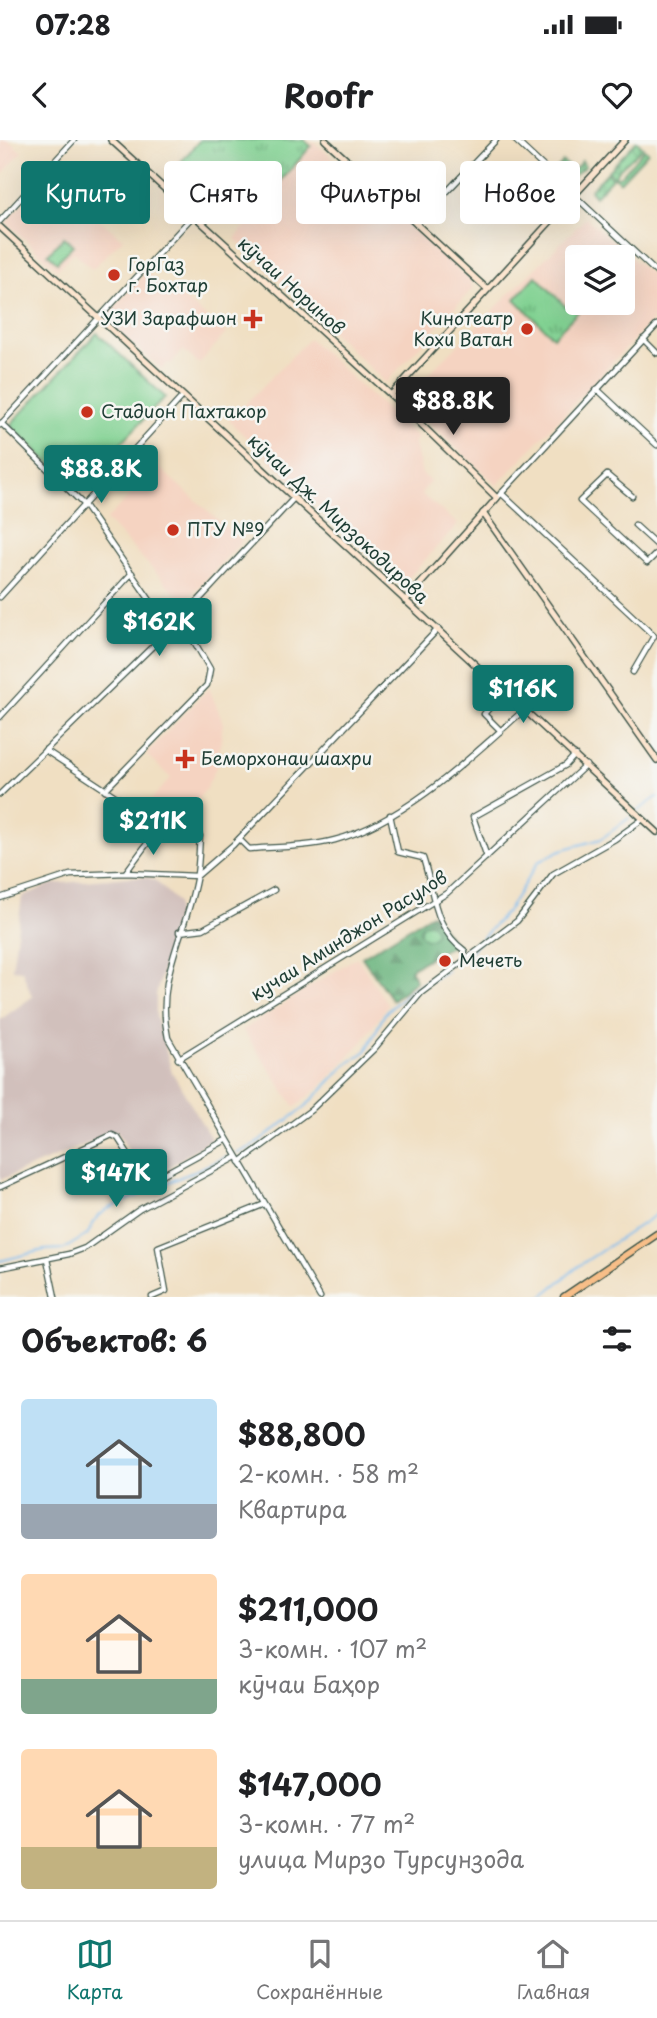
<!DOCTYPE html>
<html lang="ru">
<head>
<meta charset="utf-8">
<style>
	body { margin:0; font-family:"Playpen Sans",sans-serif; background:#f2f2f2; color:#202124; height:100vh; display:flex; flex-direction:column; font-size:26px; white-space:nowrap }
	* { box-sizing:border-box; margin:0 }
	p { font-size:23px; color:#757577 }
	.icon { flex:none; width:38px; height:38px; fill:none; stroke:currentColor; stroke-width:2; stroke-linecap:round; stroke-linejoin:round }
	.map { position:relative; height:1157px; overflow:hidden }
	.details { display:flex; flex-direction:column; background:#fff; flex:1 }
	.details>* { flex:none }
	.banner { position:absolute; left:21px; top:21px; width:616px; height:63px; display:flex; gap:14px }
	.buttons { position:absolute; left:565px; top:105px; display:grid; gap:14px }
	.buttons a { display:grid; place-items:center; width:70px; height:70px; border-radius:7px; background:#fff; box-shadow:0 7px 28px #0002; font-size:35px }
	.price { position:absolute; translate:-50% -60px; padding:0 16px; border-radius:7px; background:#0f766e; color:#fff; font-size:23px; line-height:46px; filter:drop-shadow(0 2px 4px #0008) }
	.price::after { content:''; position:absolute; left:50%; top:42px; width:21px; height:16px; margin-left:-10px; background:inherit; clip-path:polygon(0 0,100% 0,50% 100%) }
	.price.active { background:#222; color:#fff }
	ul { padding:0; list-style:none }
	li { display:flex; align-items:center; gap:21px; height:175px; padding:0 21px }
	li span { display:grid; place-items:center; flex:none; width:196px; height:140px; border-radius:7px; color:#555 }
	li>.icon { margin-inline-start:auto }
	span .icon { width:84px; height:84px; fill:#fffc; stroke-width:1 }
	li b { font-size:30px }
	h2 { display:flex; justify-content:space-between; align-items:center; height:84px; padding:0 21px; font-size:30px }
	.pill { padding:0 24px; border-radius:7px; background:#fff; box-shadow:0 7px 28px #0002; font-size:24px; line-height:63px }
	.pill.active { background:#0f766e; color:#fff }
	.status { display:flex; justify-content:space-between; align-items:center; height:49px; padding:0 35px; background:#fff; direction:ltr }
	.status svg { height:19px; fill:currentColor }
	header { display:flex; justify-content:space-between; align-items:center; height:91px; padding:0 21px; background:#fff; font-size:32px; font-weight:700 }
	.tab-bar { display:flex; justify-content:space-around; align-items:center; height:98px; border-top:2px solid #e0e0e0; background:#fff; font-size:19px; color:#757577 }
	.tab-bar a { display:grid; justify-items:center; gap:4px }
	.tab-bar .active { color:#0f766e }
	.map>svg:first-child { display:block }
</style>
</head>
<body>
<div class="status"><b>07:28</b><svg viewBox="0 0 49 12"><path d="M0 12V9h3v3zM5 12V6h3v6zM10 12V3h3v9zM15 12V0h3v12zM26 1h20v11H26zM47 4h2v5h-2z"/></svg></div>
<header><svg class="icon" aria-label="back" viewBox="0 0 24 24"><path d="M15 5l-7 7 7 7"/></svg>Roofr<svg class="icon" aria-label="heart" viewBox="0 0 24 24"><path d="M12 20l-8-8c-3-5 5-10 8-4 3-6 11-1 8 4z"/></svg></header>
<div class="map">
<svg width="657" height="1157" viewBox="0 0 657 1157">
	<defs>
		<pattern id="grass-tufts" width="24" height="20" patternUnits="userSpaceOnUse" patternTransform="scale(1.75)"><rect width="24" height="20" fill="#81d192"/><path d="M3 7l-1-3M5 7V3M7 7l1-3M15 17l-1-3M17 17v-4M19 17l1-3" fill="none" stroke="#69ab78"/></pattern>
		<pattern id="forest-firs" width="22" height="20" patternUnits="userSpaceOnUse" patternTransform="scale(1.75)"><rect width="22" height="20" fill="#68b37c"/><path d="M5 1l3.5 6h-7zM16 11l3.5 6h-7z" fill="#559366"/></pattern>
	</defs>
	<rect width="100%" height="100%" fill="#f6f6f2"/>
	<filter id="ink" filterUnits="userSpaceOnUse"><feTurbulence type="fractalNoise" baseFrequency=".0143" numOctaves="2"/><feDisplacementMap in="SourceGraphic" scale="14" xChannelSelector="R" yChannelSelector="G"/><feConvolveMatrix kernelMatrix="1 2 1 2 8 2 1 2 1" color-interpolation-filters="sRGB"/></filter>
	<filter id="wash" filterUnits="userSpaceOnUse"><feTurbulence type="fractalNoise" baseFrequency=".00686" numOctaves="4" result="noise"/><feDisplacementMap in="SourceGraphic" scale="28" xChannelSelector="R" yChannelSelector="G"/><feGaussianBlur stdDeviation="1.57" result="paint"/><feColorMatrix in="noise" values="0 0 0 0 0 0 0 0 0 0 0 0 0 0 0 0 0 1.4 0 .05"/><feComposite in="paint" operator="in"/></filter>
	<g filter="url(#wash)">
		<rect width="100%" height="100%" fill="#f0dfc2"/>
		<g fill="#f5d3c1" fill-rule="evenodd">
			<path d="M0,0H8L22,12L0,37Z"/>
			<path d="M313,1L471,141L472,149L386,243L235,99Z"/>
			<path d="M47,37L123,99L92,129L74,112L57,129L6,82Z"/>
			<path d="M586,78L657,140V175L497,345L403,259ZM578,117H623V163H578Z"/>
			<path d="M146,131L176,158L179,155L226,193L199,224L183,210L171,224L168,223L162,229L104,179Z"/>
			<path d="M309,199L418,298L414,302L422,334L430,341L421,354L458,384L402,445L229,281Z"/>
			<path d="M158,327L242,401L184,462L106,380Z"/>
			<path d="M209,548L223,582L218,623L206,649L173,688L143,669L171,638L146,614Z"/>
			<path d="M357,817L388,865L362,902L320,947L295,967L243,890Z"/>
		</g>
		<path fill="#d1c0bc" d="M130,737H147L156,741L177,762V772L156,855V876L172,932L211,999L147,1041L117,991L0,1040V880L32,857L22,830L12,829L22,757L51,744Z"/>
		<g fill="url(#grass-tufts)" stroke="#508763" stroke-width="2">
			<path d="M200,0H304L311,6L268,56L260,49H215L204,43L189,60L183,53L189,45L188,37L179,24Z"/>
			<path d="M637,1L643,7L617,31L615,37L608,31Z"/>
			<path d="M644,9L648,12L620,42L615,38L621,36Z"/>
			<path d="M582,21L585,26L572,37H567L557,28L563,22L573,31Z"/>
			<path d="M607,33L612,38L595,56L590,50Z"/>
			<path d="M536,136L566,167L573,161L581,169L553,197L515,159Z"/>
		</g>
		<path fill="url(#forest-firs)" stroke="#447858" stroke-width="2" d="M432,774L454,804L410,829L416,841L392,860L362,817Z"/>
		<g fill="#81d192" stroke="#508763" stroke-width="2">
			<path d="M64,97L73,105L57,122L48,114Z"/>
			<path d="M97,193L165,257L77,349L10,285Z"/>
			<circle cx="428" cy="791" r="8"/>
		</g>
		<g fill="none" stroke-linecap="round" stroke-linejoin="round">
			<g stroke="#79baee" stroke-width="2">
				<path d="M638,671L657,657"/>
				<path d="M463,819L508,770L538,722L561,710L601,699L629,678"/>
				<path d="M238,1013L253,1006L304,968L347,924L366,911L385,873L411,850L448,830"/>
				<path d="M0,1121L44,1110L64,1109L87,1095L97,1077L108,1069L226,1017"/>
				<path d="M541,1157L580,1125L657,1074"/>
			</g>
		</g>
	</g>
	<g filter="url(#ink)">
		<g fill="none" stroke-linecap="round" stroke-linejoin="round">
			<g stroke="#3e5549" stroke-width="7">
				<g id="street">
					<path d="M515,0L657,133"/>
					<path d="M0,81L74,0"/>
					<path d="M416,84L496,0"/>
					<path d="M643,199L657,213"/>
					<path d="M597,249L657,305"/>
					<path d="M1,283L84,365L163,479L172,487"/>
					<path d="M0,285L193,76"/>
					<path d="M501,353L654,496L633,532"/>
					<path d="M632,356L607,335L580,361L647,423L657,413"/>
					<path d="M497,358L657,185"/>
					<path d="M635,385L657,405"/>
					<path d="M0,457L183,256"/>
					<path d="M500,556L484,574L501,591"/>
					<path d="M0,577L132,433"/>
					<path d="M45,610L176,696H200C199,708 199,722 197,734C188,792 154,837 168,898L320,1157"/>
					<path d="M105,650L207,545L210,529L181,479"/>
					<path d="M0,654L185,475L294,358"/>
					<path d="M390,675L398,712L423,718C434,750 433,789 465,811"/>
					<path d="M239,699L249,709C278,707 308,707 335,700C406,681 472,616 525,569"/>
					<path d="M487,717L473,677L566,625L575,615"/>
					<path d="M126,732L160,686"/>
					<path d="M0,758L70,735L126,733L197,736L233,705L438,489"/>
					<path d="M179,792L203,789L274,750"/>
					<path d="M178,919L447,753L586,625"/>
					<path d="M240,1022L311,970L374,909L421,853L517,781L553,734L615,699L643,679"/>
					<path d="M0,1047L112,995L118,998L147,1043L226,1000"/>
					<path d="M47,1119L55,1157"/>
					<path d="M0,1128L69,1114L85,1108L140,1069L237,1017"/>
					<path d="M152,1157L166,1151L158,1107L265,1064"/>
				</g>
			</g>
			<g stroke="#3e5549" stroke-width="8">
				<g id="secondary">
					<path d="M111,0L391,255L497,358L405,461"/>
					<path d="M325,0L487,149"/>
					<path d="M0,87L657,692"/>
					<path d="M391,255L625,0"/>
					<path d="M483,373L657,620"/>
				</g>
			</g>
			<g stroke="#3e5549" stroke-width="9">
				<path id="primary" d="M564,1157L657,1094"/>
			</g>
			<use href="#street" stroke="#fff" stroke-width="4.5"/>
			<use href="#secondary" stroke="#fce5cf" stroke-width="5"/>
			<use href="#primary" stroke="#f7be88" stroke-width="6"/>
		</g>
	</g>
	<g fill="#c8321e" stroke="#f6f6f2" stroke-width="2.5">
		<circle cx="114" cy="135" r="7"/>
		<path d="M249.5 168.5h7v7h7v7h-7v7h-7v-7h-7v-7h7z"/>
		<circle cx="527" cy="189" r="7"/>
		<circle cx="87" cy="272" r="7"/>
		<circle cx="173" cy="390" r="7"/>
		<path d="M181.5 608.5h7v7h7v7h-7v7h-7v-7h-7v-7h7z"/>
		<circle cx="445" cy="821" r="7"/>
	</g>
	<g text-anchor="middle" stroke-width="5" stroke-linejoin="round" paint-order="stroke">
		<g font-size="18" fill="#1f3d34" stroke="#f6f6f2" text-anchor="start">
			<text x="128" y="131">ГорГаз<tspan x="128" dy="21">г. Бохтар</tspan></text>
			<text x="237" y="185" text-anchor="end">УЗИ Зарафшон</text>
			<text x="513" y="185" text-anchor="end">Кинотеатр<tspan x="513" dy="21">Кохи Ватан</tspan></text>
			<text x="101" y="278">Стадион Пахтакор</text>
			<text x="187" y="396">ПТУ №9</text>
			<text x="201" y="625">Беморхонаи шахри</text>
			<text x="459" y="827">Мечеть</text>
		</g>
		<g font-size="18" fill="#1f3d34" stroke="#f6f6f2">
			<text transform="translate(291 146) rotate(42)" y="6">кӯчаи Норинов</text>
			<text transform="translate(338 379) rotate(43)" y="6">кӯчаи Дж. Мирзокодирова</text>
			<text transform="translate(349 796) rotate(-32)" y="6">кучаи Аминджон Расулов</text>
		</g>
	</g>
</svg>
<div class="buttons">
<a><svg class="icon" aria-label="layers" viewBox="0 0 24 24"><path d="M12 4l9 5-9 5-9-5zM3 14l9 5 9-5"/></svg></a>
</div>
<b class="price active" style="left:453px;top:297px">$88.8K</b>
<b class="price" style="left:101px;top:365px">$88.8K</b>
<b class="price" style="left:159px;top:518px">$162K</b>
<b class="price" style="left:523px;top:585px">$116K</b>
<b class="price" style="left:153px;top:717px">$211K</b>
<b class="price" style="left:116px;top:1069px">$147K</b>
<div class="banner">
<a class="pill active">Купить</a>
<a class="pill">Снять</a>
<a class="pill">Фильтры</a>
<a class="pill">Новое</a>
</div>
</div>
<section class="details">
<h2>Объектов: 6<svg class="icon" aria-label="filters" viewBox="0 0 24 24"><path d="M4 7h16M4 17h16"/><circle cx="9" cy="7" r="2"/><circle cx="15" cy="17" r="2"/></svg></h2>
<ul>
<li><span style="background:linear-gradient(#bfe0f5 75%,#9aa5b1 0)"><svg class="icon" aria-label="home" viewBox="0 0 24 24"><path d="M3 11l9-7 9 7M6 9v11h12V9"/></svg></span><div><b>$88,800</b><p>2-комн. · 58 m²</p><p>Квартира</p></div></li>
<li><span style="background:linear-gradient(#ffd9b3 75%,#7fa58c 0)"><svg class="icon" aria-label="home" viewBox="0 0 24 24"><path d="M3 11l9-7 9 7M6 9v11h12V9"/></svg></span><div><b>$211,000</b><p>3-комн. · 107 m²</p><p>кӯчаи Баҳор</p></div></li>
<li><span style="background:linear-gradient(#ffd9b3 70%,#c2b280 0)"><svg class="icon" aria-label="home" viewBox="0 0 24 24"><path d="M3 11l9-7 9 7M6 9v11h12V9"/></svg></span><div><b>$147,000</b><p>3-комн. · 77 m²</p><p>улица Мирзо Турсунзода</p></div></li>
</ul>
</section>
<nav class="tab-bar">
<a class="active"><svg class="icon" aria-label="map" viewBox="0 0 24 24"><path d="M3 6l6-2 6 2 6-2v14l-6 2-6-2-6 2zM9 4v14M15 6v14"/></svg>Карта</a>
<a><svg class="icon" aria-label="saved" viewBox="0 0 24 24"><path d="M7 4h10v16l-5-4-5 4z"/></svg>Сохранённые</a>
<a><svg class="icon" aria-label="home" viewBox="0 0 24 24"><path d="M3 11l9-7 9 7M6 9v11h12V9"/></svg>Главная</a>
</nav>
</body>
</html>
